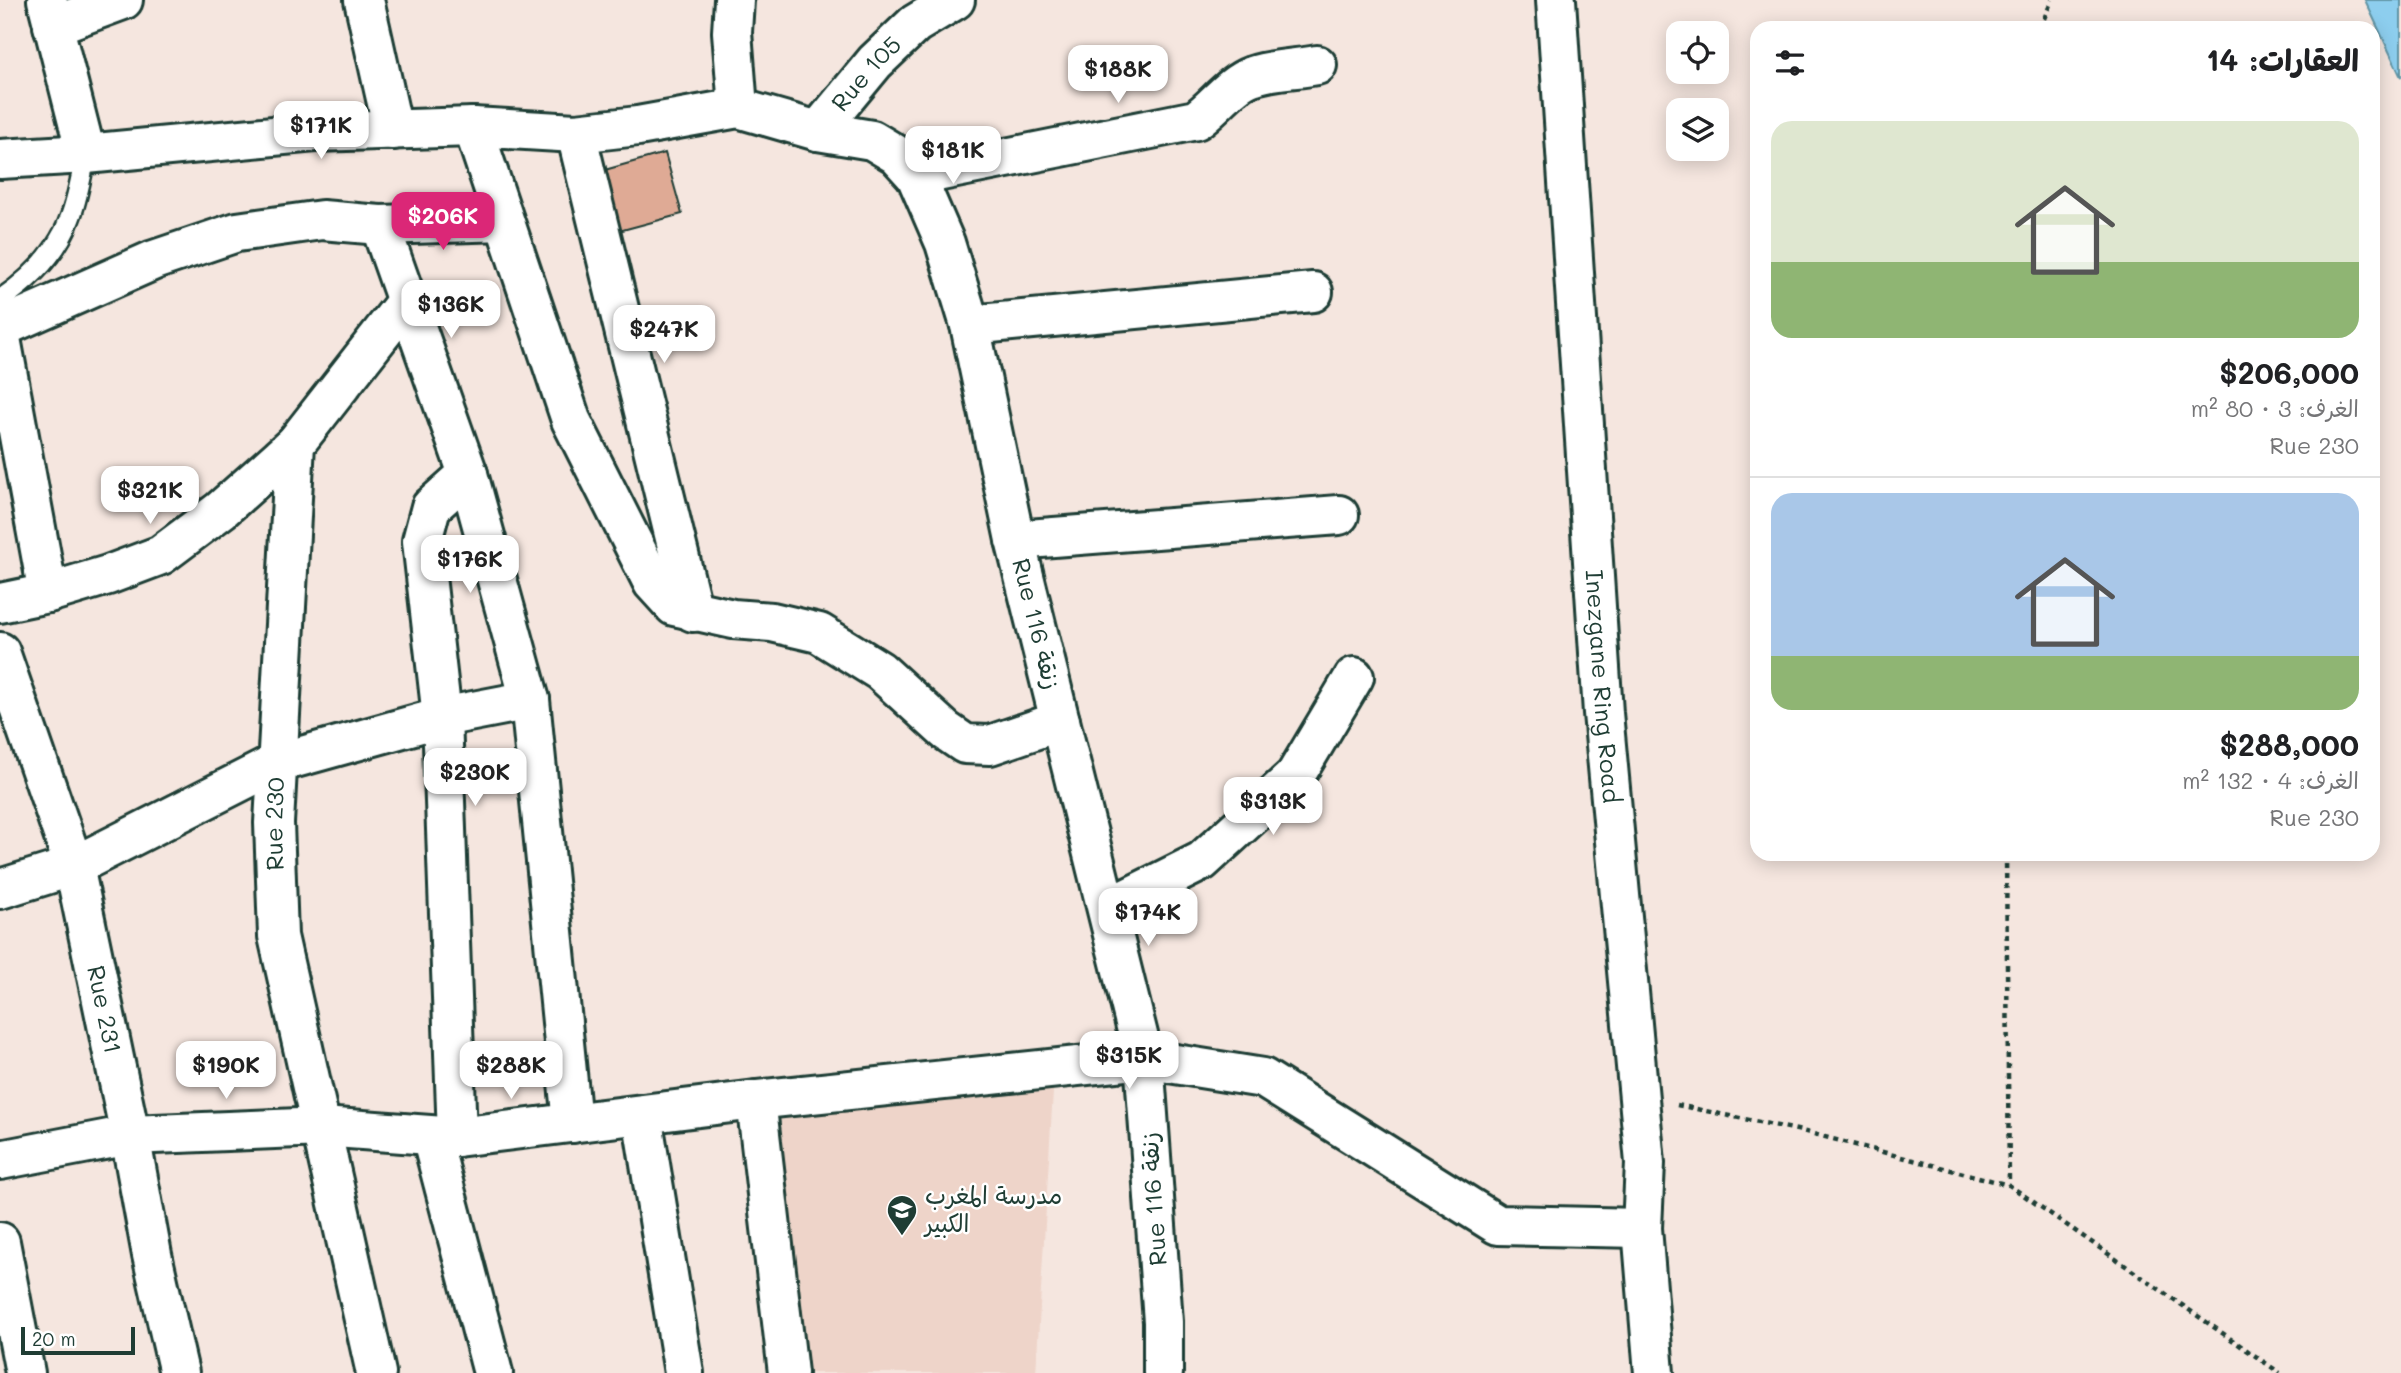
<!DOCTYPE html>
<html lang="ar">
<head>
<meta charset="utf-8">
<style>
	body { margin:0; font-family:Mali,"Playpen Sans Arabic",sans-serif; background:#f6f6f6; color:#202124; direction:rtl; height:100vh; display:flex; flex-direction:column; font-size:26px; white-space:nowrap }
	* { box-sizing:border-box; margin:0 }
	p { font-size:23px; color:#757577 }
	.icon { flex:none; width:38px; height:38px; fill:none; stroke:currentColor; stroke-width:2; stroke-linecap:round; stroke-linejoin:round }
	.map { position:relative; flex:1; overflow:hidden; direction:ltr }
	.panel { position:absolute; left:1750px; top:21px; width:630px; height:840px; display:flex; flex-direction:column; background:#fff; border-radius:21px; box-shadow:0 4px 18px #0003; direction:rtl }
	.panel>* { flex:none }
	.controls { position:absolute; left:1666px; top:21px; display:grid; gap:14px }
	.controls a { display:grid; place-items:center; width:63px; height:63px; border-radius:14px; background:#fff; box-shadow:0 4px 18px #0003; font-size:35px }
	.scale { position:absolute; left:21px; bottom:18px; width:114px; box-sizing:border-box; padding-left:7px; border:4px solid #1f3d34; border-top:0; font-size:19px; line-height:24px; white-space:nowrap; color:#1f3d34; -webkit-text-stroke:5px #fff; paint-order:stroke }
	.price { position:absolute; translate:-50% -60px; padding:0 16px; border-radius:14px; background:#fff; color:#222; font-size:23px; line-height:46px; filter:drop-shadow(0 2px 4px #0008) }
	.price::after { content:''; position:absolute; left:50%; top:42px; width:21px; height:16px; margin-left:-10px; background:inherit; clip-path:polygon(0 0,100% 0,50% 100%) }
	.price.active { background:#db2777; color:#fff }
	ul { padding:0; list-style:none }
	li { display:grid; align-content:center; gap:14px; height:371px; padding:0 21px }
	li+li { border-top:2px solid #e0e0e0 }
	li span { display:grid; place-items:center; height:217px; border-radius:21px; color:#555 }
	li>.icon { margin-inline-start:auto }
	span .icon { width:126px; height:126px; fill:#fffc; stroke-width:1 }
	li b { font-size:30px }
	h2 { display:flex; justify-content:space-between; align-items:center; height:84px; padding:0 21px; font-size:30px }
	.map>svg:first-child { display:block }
</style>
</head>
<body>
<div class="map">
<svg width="2401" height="1373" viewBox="0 0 2401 1373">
	<rect width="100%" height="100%" fill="#f5e6df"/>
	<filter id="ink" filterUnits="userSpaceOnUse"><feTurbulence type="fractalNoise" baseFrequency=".0143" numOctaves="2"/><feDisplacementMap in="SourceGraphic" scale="14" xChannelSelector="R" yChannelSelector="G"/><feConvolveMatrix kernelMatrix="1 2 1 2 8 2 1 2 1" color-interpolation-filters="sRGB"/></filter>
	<g filter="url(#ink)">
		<path fill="#eed4c9" d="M1054,1075L1036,1373H783L737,1103Z"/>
		<path fill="#8dceee" stroke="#6194a4" stroke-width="2" d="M2365,0H2401V77Z"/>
		<path fill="#dfaa95" stroke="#1f3d34" stroke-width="2" d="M665,153L682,214L604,235L587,175Z"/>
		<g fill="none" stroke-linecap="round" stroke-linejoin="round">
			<g stroke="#1f3d34" stroke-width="24">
				<path id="lane" d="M0,300C29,280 58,252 70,218C78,198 81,175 86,154"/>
			</g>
			<g stroke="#1f3d34" stroke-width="44">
				<g id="street">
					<path d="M47,0L86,154"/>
					<path d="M364,0L393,130"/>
					<path d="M734,0L732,32L738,108"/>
					<path d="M53,26L123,0"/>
					<path d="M473,127L571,420L653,583L674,606L733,619L772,622L819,633L880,671L946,731L965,744L990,745L1060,721"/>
					<path id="s1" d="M818,131L875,62L915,24L955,0"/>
					<path d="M576,133L693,612"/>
					<path d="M0,159L86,154L315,132L473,127L576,133L638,126L738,108L818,131L872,140L897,155L916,176L945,243L970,325L1015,540L1144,1059L1163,1322V1373"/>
					<path d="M916,176L1196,120C1215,107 1230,84 1252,76C1270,69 1297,69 1317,65"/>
					<path d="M380,225L468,474L530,700L572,1123"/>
					<path d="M970,325L1313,292"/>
					<path d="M0,328L154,260L237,232L322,220L380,225L504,221"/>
					<path d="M0,333L48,593"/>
					<path d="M1015,540L1339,515"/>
					<path d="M0,603L48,593L108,575L161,555L221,510L295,444"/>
					<path id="s2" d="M0,652L74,866L130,1135L152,1255L179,1373"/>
					<path d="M0,889L74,866L277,763L442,717L530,700"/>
					<path d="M1108,908L1202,861L1295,776L1354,677"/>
					<path d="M756,1100L788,1373"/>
					<path d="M642,1115L684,1373"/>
					<path d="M431,1136L493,1373"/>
					<path d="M457,1137L442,717L422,541L431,507L468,474"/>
					<path d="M0,1160L130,1135L322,1127L457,1137L756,1100L1144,1059L1263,1078L1498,1225L1642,1228"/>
					<path d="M0,1242L25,1373"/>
					<path id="s3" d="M376,1373L278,936L274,823L295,444L406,302"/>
				</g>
			</g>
			<g stroke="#1f3d34" stroke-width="44">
				<g id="secondary">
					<path id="s4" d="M1556,0L1603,713L1645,1163L1642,1228L1654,1373"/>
				</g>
			</g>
			<g stroke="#1f3d34" stroke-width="4.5" stroke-dasharray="5 5" stroke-linecap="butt">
				<path d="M2040,28L2052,0"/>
				<path d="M2006,854L2009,1185"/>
				<path d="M1677,1105L1802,1131L2009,1185L2280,1373"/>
			</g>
			<use href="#lane" stroke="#fff" stroke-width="19"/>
			<use href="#street" stroke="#fff" stroke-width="38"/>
			<use href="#secondary" stroke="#fff" stroke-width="38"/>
		</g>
	</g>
	<defs>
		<g id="school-pin" transform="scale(1.575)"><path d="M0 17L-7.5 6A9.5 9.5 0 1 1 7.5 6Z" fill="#1f3d34" stroke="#fff"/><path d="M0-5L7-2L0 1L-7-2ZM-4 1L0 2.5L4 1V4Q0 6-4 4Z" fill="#fff"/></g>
	</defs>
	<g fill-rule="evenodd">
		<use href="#school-pin" x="902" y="1210"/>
	</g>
	<g text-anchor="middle" stroke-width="5" stroke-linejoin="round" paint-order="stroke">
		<g font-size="24" fill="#1f3d34" stroke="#fff">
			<text dy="8" stroke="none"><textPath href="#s1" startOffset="75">Rue 105</textPath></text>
			<text transform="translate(1036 624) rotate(76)" y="8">Rue 116 زنقة</text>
			<text dy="8" stroke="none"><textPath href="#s4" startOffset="688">Inezgane Ring Road</textPath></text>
			<text dy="8" stroke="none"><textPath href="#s3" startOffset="560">Rue 230</textPath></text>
			<text dy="8" stroke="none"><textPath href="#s2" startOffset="373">Rue 231</textPath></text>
			<text transform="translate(1154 1199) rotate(-94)" y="8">Rue 116 زنقة</text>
		</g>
		<g font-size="24" fill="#1f3d34" stroke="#fff" text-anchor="start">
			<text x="925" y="1204">مدرسة المغرب<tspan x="925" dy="28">الكبير</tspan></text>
		</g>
	</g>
</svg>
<div class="controls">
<a><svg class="icon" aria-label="locate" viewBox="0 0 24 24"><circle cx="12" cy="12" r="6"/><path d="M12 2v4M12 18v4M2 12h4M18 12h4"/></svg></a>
<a><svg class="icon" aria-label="layers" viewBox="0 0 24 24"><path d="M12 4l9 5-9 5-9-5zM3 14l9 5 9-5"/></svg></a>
</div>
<div class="scale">20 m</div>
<b class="price" style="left:1118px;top:105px">$188K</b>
<b class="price" style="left:321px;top:161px">$171K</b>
<b class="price" style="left:953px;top:186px">$181K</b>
<b class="price active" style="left:443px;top:252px">$206K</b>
<b class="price" style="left:451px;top:340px">$136K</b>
<b class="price" style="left:664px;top:365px">$247K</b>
<b class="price" style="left:150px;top:526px">$321K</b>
<b class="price" style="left:470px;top:595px">$176K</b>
<b class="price" style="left:475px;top:808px">$230K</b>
<b class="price" style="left:1273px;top:837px">$313K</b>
<b class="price" style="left:1148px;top:948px">$174K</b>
<b class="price" style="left:1129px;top:1091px">$315K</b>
<b class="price" style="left:226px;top:1101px">$190K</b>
<b class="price" style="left:511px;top:1101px">$288K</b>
<section class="panel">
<h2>العقارات: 14<svg class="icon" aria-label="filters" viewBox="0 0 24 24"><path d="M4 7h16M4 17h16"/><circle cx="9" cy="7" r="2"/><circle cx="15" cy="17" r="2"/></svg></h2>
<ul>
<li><span style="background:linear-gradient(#dfe7d0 65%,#8fb573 0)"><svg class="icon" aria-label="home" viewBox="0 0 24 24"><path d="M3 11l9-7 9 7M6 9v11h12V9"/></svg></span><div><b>$206,000</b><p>الغرف: 3 · 80 m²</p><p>Rue 230</p></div></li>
<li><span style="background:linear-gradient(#a9c7e8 75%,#8fb573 0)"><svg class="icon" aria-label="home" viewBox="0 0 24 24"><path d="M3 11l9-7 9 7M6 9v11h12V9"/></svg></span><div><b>$288,000</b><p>الغرف: 4 · 132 m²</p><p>Rue 230</p></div></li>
</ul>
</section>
</div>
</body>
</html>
